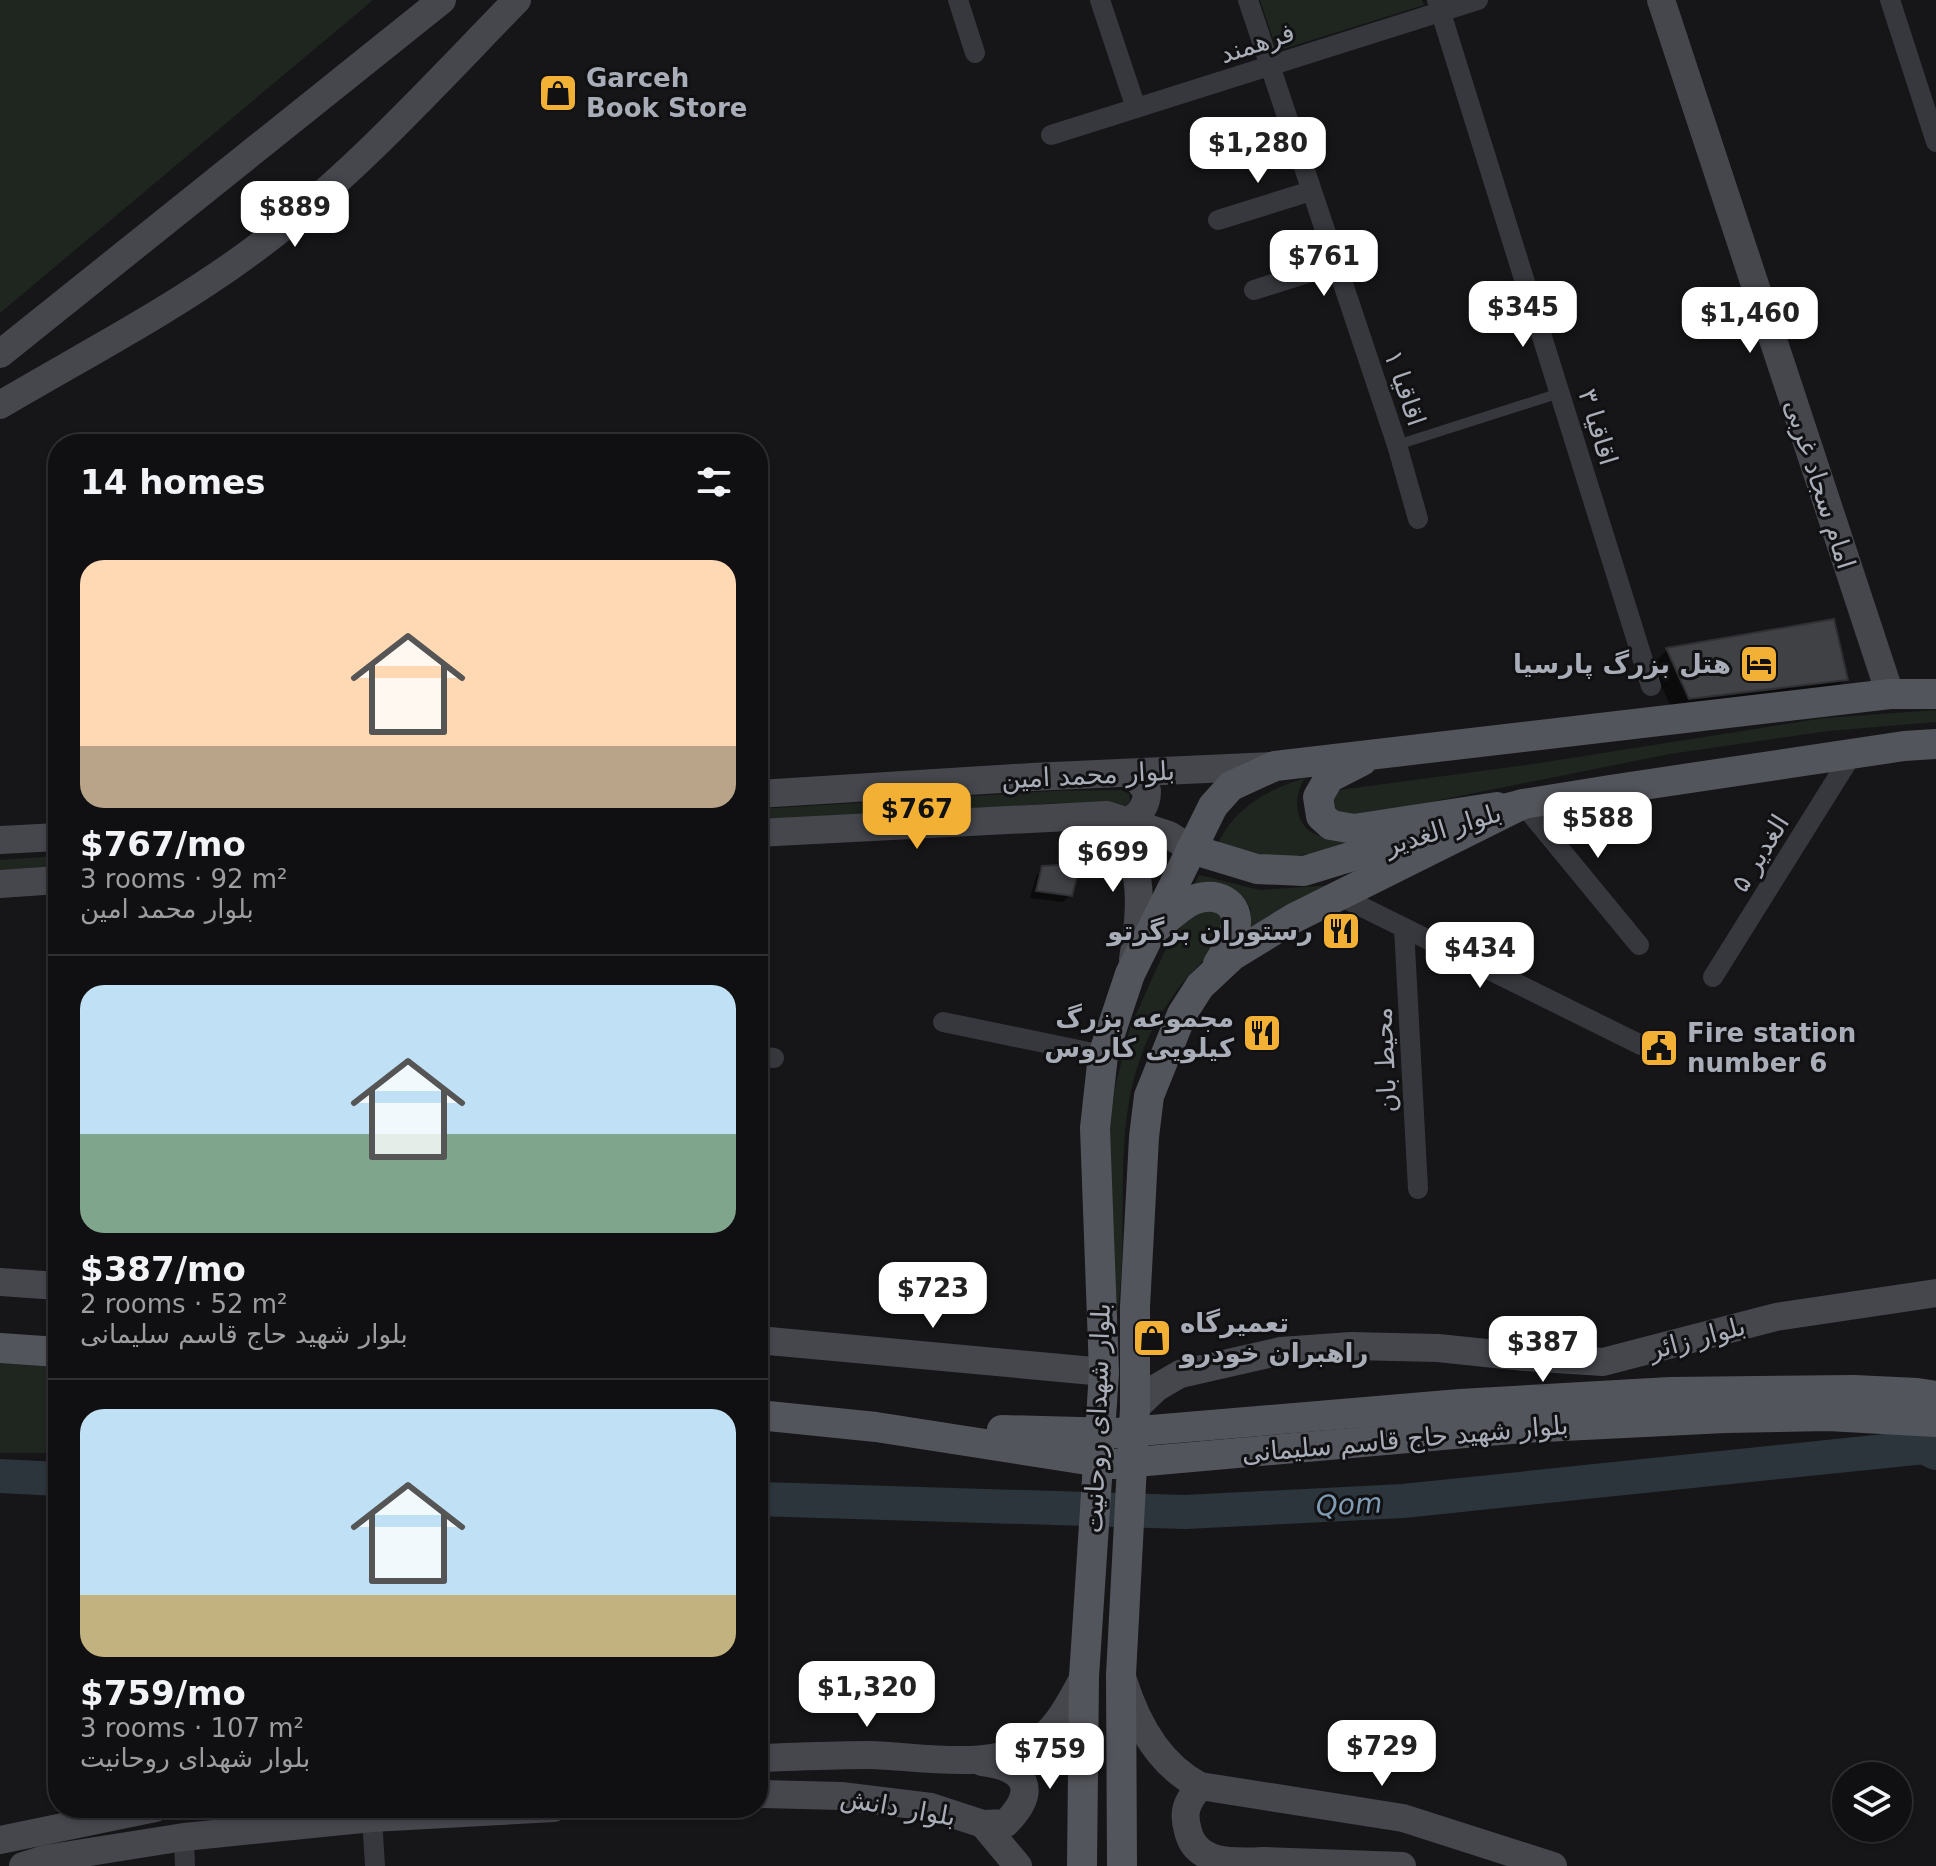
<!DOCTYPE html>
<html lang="en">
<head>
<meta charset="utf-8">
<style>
	body { margin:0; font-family:"DejaVu Sans","Noto Naskh Arabic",sans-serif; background:#1e1e20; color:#f1f3f6; height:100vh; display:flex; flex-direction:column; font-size:30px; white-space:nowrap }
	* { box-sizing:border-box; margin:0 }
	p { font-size:26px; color:#9c9d9f }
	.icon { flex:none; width:44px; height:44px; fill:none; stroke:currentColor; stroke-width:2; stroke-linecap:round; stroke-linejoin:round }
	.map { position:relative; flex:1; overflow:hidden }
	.drawer { position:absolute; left:48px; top:434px; width:720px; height:1384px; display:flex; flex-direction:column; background:#101012; border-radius:32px; box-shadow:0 2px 6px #0004,0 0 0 2px #303032 }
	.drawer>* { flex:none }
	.fabs { position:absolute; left:1832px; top:1762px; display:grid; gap:16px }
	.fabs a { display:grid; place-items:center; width:80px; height:80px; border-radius:50%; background:#101012; box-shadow:0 2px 6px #0004,0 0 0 2px #303032; font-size:40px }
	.price { position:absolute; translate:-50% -68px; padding:0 18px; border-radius:16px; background:#fff; color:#222; font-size:26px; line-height:52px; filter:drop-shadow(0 2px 4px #0008) }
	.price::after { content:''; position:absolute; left:50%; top:48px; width:24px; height:18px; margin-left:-12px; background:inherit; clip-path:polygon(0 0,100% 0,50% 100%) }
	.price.selected { background:#f2b134; color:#111 }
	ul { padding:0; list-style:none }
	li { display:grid; align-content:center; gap:16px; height:424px; padding:0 32px }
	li+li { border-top:2px solid #303032 }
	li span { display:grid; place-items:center; height:248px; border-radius:24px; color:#555 }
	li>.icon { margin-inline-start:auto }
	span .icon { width:144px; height:144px; fill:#fffc; stroke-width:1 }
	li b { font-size:34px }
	h2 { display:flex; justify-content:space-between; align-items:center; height:96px; padding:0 32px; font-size:34px }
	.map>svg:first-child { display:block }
</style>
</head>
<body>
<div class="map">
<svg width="1936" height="1866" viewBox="0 0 1936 1866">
	<rect width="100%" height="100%" fill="#161618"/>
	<g fill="#1e261f">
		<path d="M0,0H373L0,313Z"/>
		<path d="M1260,0H1422L1424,5L1277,51Z"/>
		<path d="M1936,710V722L1828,731L1670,754L1360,816L1335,815L1331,794L1339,790L1533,764L1824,718Z"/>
		<path d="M1305,778C1290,800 1296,835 1327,837C1343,839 1362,835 1379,833L1318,853L1275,858L1218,843C1235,808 1268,789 1305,778Z"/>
		<path d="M1122,790L1129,794L1130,801L1126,807L1057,803L758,824V809L1055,791Z"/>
		<path d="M58,856V870L0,873V860Z"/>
		<path d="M1199,875L1260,890L1333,885L1287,906L1247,929L1251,910L1247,903L1186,900Z"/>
		<path d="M1198,907L1220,913C1223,922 1221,933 1217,942C1209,957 1192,971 1181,985C1168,1002 1152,1027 1144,1048C1107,1139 1135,1241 1113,1334L1109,1131L1116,1083L1130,1028L1150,983L1165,951L1187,918Z"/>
		<path d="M0,1357L58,1361V1453H0Z"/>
	</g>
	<g fill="#0007">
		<path d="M1833,621L1845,679L1830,695L1674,714L1652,665L1667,650Z"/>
		<path d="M1043,868L1070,895L1063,902L1030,898L1036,876Z"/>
	</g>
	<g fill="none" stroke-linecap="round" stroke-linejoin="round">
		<g stroke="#2c353c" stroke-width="34">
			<path d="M0,1476L58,1479"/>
			<path d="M758,1499L1185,1512L1403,1501L1924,1447L1936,1453"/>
		</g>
	</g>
	<g fill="#404145" stroke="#303034" stroke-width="2">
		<path d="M1834,619L1848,680L1689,699L1666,648Z"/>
		<path d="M1080,864L1072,896L1036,891L1042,866Z"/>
	</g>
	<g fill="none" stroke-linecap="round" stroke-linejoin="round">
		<path stroke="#37383d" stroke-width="10" d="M1397,445L1560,393"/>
		<g stroke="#37383d" stroke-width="20">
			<path d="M958,0L975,53"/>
			<path d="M1100,0L1136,108"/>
			<path d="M1248,0L1397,445L1418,519"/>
			<path d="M1437,0L1651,686"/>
			<path d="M1890,0L1936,142"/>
			<path d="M1051,135L1478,0"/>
			<path d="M1218,220L1311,191"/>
			<path d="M1254,290L1336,264"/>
			<path d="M1523,804L1639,945"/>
			<path d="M1338,895L1641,1045"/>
			<path d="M1404,928L1418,1189"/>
			<path d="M1713,977L1851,756"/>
			<path d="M943,1022L1103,1055"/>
			<path d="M758,1056L774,1058"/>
			<path d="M372,1818L375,1866"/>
			<path d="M184,1837L185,1866"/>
		</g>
		<g stroke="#45474d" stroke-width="28">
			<path d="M1661,0L1890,694"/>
			<path d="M0,354L442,0"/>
			<path d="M0,405C83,356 170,311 248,254C348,181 432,87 517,0"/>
			<path d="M758,794L1032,777L1274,766"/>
			<path d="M1093,821C1150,844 1141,909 1133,959"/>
			<path d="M1127,822C1140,815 1147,806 1147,791L1132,773"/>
			<path d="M758,833L1107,815L1169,835L1191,849"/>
			<path d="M0,840L58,837"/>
			<path d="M0,884L58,880"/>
			<path d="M0,1282L58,1286"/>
			<path d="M758,1340L1104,1372"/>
			<path d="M1135,1408L1156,1388L1180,1374L1281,1351L1351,1346L1438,1348L1524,1357L1603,1362L1776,1317L1936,1293"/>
			<path d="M1123,1680C1136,1722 1159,1765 1200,1786L1403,1818L1553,1866"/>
			<path d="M758,1758C795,1757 832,1755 869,1755C922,1756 997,1774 1043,1737C1061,1722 1073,1697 1084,1677"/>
			<path d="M982,1762C1026,1767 1039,1790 1006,1823L983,1824"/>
			<path d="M1200,1786C1187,1802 1182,1811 1188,1831C1196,1865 1235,1862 1263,1861"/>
			<path d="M758,1794L841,1796L931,1807L983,1824L1018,1866"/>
			<path d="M0,1840L155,1808"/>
			<path d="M23,1866L45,1859L184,1837L372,1818L554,1808"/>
			<path d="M1255,1866L1263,1861L1402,1866"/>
		</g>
		<g stroke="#53555c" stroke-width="30">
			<path d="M1362,761L1329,778L1318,797L1321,816L1331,825L1354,829L1497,807"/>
			<path d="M1504,809L1523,804L1610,790L1904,746L1936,744"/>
			<path d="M1191,849L1257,869L1304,871L1432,832"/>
			<path d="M1156,928C1167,919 1179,907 1191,901C1214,890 1242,901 1235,930C1232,942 1224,953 1218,964"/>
			<path d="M0,1348L58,1352"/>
			<path d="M1104,1372L1095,1128L1103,1055L1130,974L1213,806L1231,786L1275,766L1890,694H1936"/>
			<path d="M1135,1408V1307L1144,1137L1149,1096L1182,1014L1200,986L1232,956L1294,918L1523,804"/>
			<path d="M758,1415L876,1427L1113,1464L1522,1428L1725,1418L1828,1416L1936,1422"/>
			<path d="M1002,1430L1116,1433L1460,1404L1670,1392L1854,1390L1917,1393L1936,1396"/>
			<path d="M1121,1675L1122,1866"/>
			<path d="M1082,1866L1084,1677"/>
		</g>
		<g stroke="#53555c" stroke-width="30">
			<path d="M1121,1675L1135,1408"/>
			<path d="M1084,1677L1104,1372"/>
		</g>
	</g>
	<defs>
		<g id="shop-square" transform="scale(2)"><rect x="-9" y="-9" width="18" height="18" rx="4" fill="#f2b134" stroke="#111113"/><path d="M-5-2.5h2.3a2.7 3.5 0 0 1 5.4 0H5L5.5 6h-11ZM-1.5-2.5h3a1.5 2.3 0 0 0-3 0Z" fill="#111"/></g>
		<g id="hotel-square" transform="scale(2)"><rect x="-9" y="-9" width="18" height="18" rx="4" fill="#f2b134" stroke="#111113"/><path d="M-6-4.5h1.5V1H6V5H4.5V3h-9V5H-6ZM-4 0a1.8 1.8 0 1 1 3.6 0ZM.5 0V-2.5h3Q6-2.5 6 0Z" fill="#111"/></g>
		<g id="restaurant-square" transform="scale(2)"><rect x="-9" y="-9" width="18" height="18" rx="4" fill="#f2b134" stroke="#111113"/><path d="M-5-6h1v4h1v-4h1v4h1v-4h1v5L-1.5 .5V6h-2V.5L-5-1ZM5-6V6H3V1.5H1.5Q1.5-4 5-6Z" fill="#111"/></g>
		<g id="civic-square" transform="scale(2)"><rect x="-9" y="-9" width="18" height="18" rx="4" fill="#f2b134" stroke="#111113"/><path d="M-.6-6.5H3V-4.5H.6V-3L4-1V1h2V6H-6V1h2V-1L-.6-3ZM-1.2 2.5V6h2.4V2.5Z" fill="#111"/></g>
	</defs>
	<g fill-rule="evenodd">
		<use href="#shop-square" x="558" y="93"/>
		<use href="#hotel-square" x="1759" y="664"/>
		<use href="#restaurant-square" x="1341" y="931"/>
		<use href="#restaurant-square" x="1262" y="1033"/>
		<use href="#civic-square" x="1659" y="1048"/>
		<use href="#shop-square" x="1152" y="1338"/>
	</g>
	<g text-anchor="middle" stroke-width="6" stroke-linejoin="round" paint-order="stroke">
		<g font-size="26" fill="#a8adb8" stroke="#111113">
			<text transform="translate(1257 43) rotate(-18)" y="9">فرهمند</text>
			<text transform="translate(1405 388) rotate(71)" y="9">اقاقیا ۱</text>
			<text transform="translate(1598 427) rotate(73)" y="9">اقاقیا ۳</text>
			<text transform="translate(1820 484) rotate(72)" y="9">امام سجاد غربی</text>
			<text transform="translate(1088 775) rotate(-3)" y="9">بلوار محمد امین</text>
			<text transform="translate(1443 829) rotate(-17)" y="9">بلوار الغدیر</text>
			<text transform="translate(1760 853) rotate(-58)" y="9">الغدیر ۵</text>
			<text transform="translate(1385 1060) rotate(-93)" y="9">محیط بان</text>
			<text transform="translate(1697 1338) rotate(-15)" y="9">بلوار زائر</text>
			<text transform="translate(1097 1418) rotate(-88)" y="9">بلوار شهدای روحانیت</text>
			<text transform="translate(1405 1439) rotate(-5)" y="9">بلوار شهید حاج قاسم سلیمانی</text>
			<text transform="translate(898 1807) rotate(10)" y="9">بلوار دانش</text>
		</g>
		<g font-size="26" font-weight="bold" fill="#a8adb8" stroke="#111113" text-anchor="start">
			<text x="586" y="87">Garceh<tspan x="586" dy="30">Book Store</tspan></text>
			<text x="1731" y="673" text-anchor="end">هتل بزرگ پارسیا</text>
			<text x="1313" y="940" text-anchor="end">رستوران برگرتو</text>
			<text x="1234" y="1027" text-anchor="end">مجموعه بزرگ<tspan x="1234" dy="30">کیلویی کاروس</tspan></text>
			<text x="1687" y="1042">Fire station<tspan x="1687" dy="30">number 6</tspan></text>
			<text x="1180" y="1332">تعمیرگاه<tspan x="1180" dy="30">راهبران خودرو</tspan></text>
		</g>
		<g font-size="28" font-style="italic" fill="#7f9bb3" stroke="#111113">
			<text transform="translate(1349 1504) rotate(-3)" y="10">Qom</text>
		</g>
	</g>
</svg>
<div class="fabs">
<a><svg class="icon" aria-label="layers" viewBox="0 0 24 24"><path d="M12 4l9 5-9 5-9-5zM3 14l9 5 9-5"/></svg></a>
</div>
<b class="price" style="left:1258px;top:185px">$1,280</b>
<b class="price" style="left:295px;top:249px">$889</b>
<b class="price" style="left:1324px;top:298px">$761</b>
<b class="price" style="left:1523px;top:349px">$345</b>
<b class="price" style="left:1750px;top:355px">$1,460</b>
<b class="price selected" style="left:917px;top:851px">$767</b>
<b class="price" style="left:1598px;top:860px">$588</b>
<b class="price" style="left:1113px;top:894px">$699</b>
<b class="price" style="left:1480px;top:990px">$434</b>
<b class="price" style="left:933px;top:1330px">$723</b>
<b class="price" style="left:1543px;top:1384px">$387</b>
<b class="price" style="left:867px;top:1729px">$1,320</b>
<b class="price" style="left:1382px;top:1788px">$729</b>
<b class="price" style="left:1050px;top:1791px">$759</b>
<section class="drawer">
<h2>14 homes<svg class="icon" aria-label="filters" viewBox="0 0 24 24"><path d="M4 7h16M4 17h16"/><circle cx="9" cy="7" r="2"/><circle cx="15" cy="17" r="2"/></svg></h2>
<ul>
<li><span style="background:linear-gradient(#ffd9b3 75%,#b9a48a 0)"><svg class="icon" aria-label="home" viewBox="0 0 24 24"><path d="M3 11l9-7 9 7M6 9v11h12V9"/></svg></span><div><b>$767/mo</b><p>3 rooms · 92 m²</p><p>بلوار محمد امین</p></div></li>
<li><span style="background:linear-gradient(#bfe0f5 60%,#7fa58c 0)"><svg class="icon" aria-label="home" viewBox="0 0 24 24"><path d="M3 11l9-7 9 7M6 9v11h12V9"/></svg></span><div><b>$387/mo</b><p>2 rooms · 52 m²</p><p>بلوار شهید حاج قاسم سلیمانی</p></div></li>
<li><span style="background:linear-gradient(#bfe0f5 75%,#c2b280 0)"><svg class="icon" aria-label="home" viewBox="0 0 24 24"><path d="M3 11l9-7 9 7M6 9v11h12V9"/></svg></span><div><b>$759/mo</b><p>3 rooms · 107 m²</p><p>بلوار شهدای روحانیت</p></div></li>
</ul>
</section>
</div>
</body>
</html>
